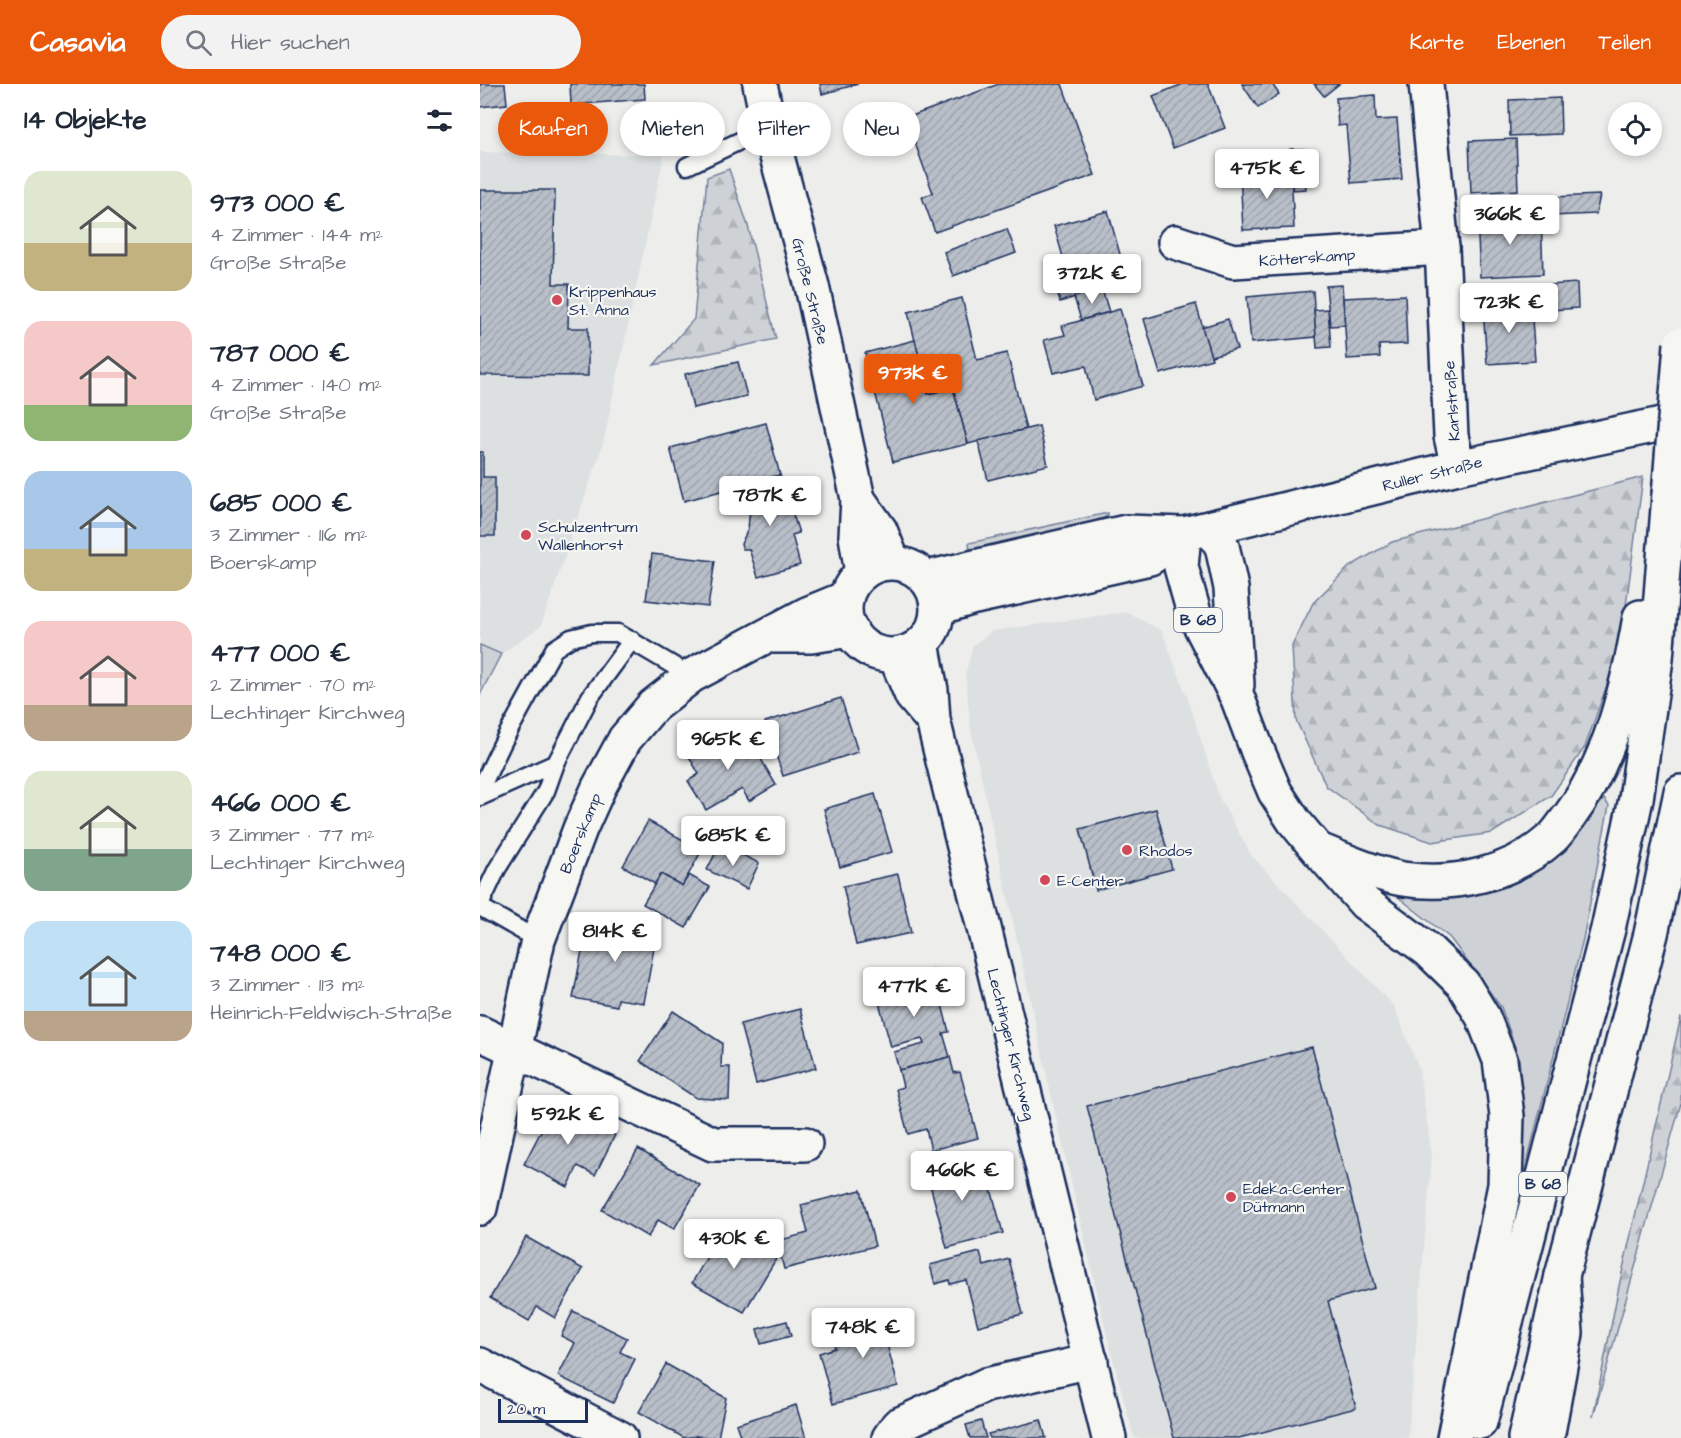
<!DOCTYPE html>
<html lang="de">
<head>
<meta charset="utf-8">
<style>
	body { margin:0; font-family:"Architects Daughter",sans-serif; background:#f2f2f3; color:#1f2937; height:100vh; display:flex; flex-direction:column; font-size:22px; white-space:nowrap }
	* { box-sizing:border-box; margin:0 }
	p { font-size:20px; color:#747a83 }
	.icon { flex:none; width:33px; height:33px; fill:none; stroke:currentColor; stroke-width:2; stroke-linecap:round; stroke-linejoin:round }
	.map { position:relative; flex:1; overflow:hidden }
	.details { display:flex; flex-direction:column; background:#fff; width:480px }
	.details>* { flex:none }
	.hud { position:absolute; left:18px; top:18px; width:570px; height:54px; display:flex; gap:12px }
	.fabs { position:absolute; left:1128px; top:18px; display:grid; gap:12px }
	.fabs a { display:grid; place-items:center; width:54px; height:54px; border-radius:50%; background:#fff; box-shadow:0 3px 9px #0003; font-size:30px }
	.scale { position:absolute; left:18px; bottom:15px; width:90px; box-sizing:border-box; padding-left:6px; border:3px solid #1b2f5e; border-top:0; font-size:16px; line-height:21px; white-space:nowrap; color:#1b2f5e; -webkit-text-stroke:4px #f6f6f2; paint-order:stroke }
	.price { position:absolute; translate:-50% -51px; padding:0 14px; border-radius:6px; background:#fff; color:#222; font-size:20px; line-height:39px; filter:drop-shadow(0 2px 3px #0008) }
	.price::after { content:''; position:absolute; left:50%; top:36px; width:18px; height:14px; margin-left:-9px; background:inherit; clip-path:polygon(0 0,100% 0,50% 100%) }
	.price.active { background:#ea580c; color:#fff }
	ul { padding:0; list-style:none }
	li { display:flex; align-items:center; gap:18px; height:150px; padding:0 24px }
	li span { display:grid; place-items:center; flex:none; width:168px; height:120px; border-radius:18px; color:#555 }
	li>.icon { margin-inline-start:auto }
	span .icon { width:72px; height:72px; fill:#fffc; stroke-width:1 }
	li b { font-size:26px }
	h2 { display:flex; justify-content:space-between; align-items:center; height:72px; padding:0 24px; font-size:26px }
	.chip { padding:0 21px; border-radius:27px; background:#fff; box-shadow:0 3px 9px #0003; font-size:21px; line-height:54px }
	.chip.active { background:#ea580c; color:#fff }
	header { display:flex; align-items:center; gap:36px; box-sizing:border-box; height:84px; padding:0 30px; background:#ea580c; color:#fff }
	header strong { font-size:28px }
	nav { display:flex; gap:33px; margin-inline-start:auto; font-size:21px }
	.search { width:420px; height:54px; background:#f2f2f3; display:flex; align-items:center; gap:15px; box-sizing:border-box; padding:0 21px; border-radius:33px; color:#747a83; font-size:22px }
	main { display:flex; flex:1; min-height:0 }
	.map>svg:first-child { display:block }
</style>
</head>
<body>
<header>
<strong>Casavia</strong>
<div class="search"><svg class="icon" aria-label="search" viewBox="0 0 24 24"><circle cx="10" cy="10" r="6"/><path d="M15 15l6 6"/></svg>Hier suchen</div>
<nav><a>Karte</a><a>Ebenen</a><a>Teilen</a></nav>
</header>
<main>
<section class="details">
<h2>14 Objekte<svg class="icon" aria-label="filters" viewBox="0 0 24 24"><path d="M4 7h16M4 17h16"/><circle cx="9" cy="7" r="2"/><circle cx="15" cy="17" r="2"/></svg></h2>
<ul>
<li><span style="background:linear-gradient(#dfe7d0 60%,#c2b280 0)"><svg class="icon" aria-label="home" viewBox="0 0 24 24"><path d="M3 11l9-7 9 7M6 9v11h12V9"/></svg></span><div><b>973 000 €</b><p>4 Zimmer · 144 m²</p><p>Große Straße</p></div></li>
<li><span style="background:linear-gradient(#f6c9c9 70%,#8fb573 0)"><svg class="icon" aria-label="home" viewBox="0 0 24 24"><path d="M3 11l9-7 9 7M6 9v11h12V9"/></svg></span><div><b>787 000 €</b><p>4 Zimmer · 140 m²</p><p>Große Straße</p></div></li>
<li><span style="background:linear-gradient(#a9c7e8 65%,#c2b280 0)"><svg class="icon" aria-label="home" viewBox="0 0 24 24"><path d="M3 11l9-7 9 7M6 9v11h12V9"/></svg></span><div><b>685 000 €</b><p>3 Zimmer · 116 m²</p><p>Boerskamp</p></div></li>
<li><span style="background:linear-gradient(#f6c9c9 70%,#b9a48a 0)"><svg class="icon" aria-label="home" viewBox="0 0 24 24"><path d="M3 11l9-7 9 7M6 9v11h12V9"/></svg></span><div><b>477 000 €</b><p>2 Zimmer · 70 m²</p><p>Lechtinger Kirchweg</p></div></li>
<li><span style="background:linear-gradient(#dfe7d0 65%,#7fa58c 0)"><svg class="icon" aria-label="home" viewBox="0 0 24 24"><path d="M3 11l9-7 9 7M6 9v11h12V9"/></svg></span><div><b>466 000 €</b><p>3 Zimmer · 77 m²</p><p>Lechtinger Kirchweg</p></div></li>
<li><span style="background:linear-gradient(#bfe0f5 75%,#b9a48a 0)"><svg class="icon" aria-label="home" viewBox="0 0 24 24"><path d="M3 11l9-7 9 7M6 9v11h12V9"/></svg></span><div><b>748 000 €</b><p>3 Zimmer · 113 m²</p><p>Heinrich-Feldwisch-Straße</p></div></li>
</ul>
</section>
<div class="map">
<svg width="1201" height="1354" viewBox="0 0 1201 1354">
	<defs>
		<pattern id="forest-firs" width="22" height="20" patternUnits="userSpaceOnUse" patternTransform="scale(1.5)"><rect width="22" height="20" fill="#ced2d7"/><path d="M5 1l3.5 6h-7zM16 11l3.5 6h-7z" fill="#b0b5bb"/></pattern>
		<pattern id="building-hatch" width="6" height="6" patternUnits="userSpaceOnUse" patternTransform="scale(1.5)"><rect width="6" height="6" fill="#b9bfc8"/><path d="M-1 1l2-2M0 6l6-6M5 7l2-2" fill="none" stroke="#9ea4ae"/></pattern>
	</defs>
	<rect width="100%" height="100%" fill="#edeeec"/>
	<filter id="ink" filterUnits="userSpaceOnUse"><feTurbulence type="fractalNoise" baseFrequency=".0167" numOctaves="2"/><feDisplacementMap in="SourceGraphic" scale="12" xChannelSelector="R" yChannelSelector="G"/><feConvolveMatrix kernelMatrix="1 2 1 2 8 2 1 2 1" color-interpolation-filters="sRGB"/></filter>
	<g filter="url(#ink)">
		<g fill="#dde0e1">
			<path d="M0,68L184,71L123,360L61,542L21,570L0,611Z"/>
			<path d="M647,528L682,547L708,615L739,713L772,772L914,922L939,985L952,1071L928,1354H654L629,1260L574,1024L491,647L485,591L493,561L512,547Z"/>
		</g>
		<g fill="#ced2d7" stroke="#74809a" stroke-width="1.5">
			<path d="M628,429V432L568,455L491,472L489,459Z"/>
			<path d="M0,561L21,570L0,611Z"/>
			<path d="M1124,715L1129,722L1103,855L1033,1134L1043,1031L1039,974L1021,923L970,854L908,805L1081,766Z"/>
		</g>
		<g fill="url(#forest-firs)" stroke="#74809a" stroke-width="1.5">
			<path d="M249,85L268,142L296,255L174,281L214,235L227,93Z"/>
			<path d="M1163,393L1144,536L1134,581L1105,663L1071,712L1012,749L952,758L900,741L846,702L816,636L812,562L833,519L869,483L912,458Z"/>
			<path d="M1201,933V1019L1113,1333L1139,1202Z"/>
		</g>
		<g fill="url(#building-hatch)" stroke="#1b2f5e" stroke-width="1.5">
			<path d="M0,0H25L27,20L0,23Z"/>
			<path d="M90,0H164L165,15L91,21Z"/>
			<path d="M340,0H378L342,10Z"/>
			<path d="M519,0H582L615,91L455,148L442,113L453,109L426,34Z"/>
			<path d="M703,0H728L745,44L693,64L673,12Z"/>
			<path d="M762,0H792L799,10L778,24Z"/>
			<path d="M834,0H859L844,12Z"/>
			<path d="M895,11L896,36L917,35L922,95L871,99L866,41L858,42L856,14Z"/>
			<path d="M1080,14L1081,50L1030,52L1029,16Z"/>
			<path d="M1036,55L1038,106L991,109L989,57Z"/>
			<path d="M810,65H824L826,105L812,106Z"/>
			<path d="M811,86L814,144L763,146L760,88Z"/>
			<path d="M0,106H75L73,200H89L88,244H108V292L0,291Z"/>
			<path d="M1120,111L1116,130L1048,133L1047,114Z"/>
			<path d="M628,127L641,174L588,190L574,142Z"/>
			<path d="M1061,132L1063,190L1000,193L997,135Z"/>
			<path d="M527,145L536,169L473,192L464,168Z"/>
			<path d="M611,183L616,206L580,218L573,194Z"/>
			<path d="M1097,199L1098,224L1057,227L1055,202Z"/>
			<path d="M862,201L865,241L850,242L846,202Z"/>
			<path d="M622,205L629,228L601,236L594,213Z"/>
			<path d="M833,207L836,253L771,259L767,213Z"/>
			<path d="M925,211L927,260L899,261L900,273L867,275L863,214Z"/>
			<path d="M482,214L497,276L527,269L546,345L488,360L473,304L448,310L428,228Z"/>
			<path d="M716,220L732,275L680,290L664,235Z"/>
			<path d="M1051,221L1055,277L1007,280L1003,224Z"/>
			<path d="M640,225L663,302L614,316L606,282L573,289L564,256L585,251L582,242Z"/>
			<path d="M848,225L851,263L837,264L834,226Z"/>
			<path d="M748,235L757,265L731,272L722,243Z"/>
			<path d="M435,256L448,310L473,304L488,360L413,378L385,269Z"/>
			<path d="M258,278L267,312L213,324L205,290Z"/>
			<path d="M286,339L300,391L204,417L190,364Z"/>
			<path d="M559,342L568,381L508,396L498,357Z"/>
			<path d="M0,368H3V393H15V452H0Z"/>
			<path d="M300,391L319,449L312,451L320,481L278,493L269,465H263L261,460L268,445L270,423L263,401Z"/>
			<path d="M172,470L235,477L228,523L166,516Z"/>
			<path d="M361,614L378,668L303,692L285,638Z"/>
			<path d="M254,644L271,674L278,670L296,701L269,717L262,705L226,726L208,697L219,690L208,671Z"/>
			<path d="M395,710L412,768L360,783L344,725Z"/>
			<path d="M676,725L692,785L616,806L600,745Z"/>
			<path d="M168,737L222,766L202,802L181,790L175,800L143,782Z"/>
			<path d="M240,760L279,779L267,805L227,786Z"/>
			<path d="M181,790L202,802L209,791L230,803L206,844L163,820Z"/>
			<path d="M418,790L431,849L376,861L363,802Z"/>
			<path d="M123,831L169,840L166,856L175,858L164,919L138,915L137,922L93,914L105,851L119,853Z"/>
			<path d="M453,885L469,948L463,949L470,973L419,986L414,968L444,960L442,955L411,963L394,900Z"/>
			<path d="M320,925L336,984L276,1000L260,940Z"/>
			<path d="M193,927L242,959L241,983H250L249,1016L216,1014L160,977Z"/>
			<path d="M832,963L895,1204L848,1217L876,1324L759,1354H694L607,1022Z"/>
			<path d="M470,973L474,989L480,988L498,1054L451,1066L446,1045L428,1050L416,1005L423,1003L419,986Z"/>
			<path d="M75,1020L135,1051L115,1091L98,1082L88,1103L44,1080Z"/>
			<path d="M158,1065L220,1101L194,1145L178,1136L168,1153L122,1126Z"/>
			<path d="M467,1075L470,1088L504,1079L523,1149L467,1164L449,1097L440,1099L436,1083Z"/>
			<path d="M381,1106L395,1162L304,1185L297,1157L328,1149L321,1121Z"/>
			<path d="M244,1143L296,1175L264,1228L212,1199Z"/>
			<path d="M46,1153L103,1185L75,1234L57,1223L49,1237L10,1214Z"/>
			<path d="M500,1168L504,1182L529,1175L543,1230L498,1242L486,1196L470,1200L469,1196L455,1200L450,1181Z"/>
			<path d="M93,1227L147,1254L140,1268L155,1275L133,1319L78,1292L95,1259L81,1252Z"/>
			<path d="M422,1230L429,1254L407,1260L418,1302L353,1320L339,1269L355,1264L352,1250Z"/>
			<path d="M307,1237L311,1252L281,1260L277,1245Z"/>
			<path d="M186,1280L246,1314L238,1354L216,1352L204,1354L159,1328Z"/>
			<path d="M316,1321L326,1354H261L256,1340Z"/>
			<path d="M561,1336L566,1354H510L508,1350Z"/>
			<path d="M501,1337L506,1354H490L486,1341Z"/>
		</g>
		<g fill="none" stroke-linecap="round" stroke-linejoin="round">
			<g stroke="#1b2f5e" stroke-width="21">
				<g id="service">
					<path d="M207,82L289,43"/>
					<path d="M0,706L23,658L74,565L91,554L112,549H138L211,592"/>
					<path d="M0,713L76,679"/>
					<path d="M0,821L17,785L66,707L76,679L110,613L152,556"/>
					<path d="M0,823L58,856"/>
				</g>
			</g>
			<g stroke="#1b2f5e" stroke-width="38">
				<g id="minor">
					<path d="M946,0L962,164L971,352L978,383"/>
					<path d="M695,158L753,177L962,164"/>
					<path d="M293,552H331L371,546"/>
					<path d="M442,559L451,606L453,636L629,1354"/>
					<path d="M415,571L432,612L450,633"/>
					<path d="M0,949L233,1060H325"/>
					<path d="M0,1124L58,856L100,745L119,703L145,655L173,622L211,592L327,530L366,514"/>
					<path d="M0,1281L140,1354"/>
					<path d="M409,1354L418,1341L506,1301L611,1277"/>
				</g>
			</g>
			<g stroke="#1b2f5e" stroke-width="38">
				<g id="tertiary">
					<path d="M280,0L289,43L332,202L378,415L376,452L382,489"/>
					<path d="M378,415L400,446L413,478"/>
					<circle cx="411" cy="525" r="46"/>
					<path d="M447,494L646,448L704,450"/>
					<path d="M458,524L491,514L670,474L704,450"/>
				</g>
			</g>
			<g stroke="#1b2f5e" stroke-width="38">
				<path id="secondary" d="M704,450L978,383L1201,336"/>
			</g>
			<g stroke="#1b2f5e" stroke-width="38">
				<g id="trunk">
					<path d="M730,444L742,462L751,504L757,601"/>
					<path d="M704,450L701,483L714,529L758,615L778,668L795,708L814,737L838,766L885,819L948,866L983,900L1003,933L1020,976L1027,1032L1025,1101L974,1354"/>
					<path d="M841,767C867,777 895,790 923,795C975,803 1032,790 1072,754C1078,749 1083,740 1089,733C1131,676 1148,602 1160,533"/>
					<path d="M1000,1338L1128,845L1156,715L1176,575L1189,411"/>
					<path d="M1045,1354L1082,1192L1171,850L1201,708"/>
				</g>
			</g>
			<g stroke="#1b2f5e" stroke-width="38">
				<path id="motorway" d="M1067,1354L1086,1249L1082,1192"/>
			</g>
			<use href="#service" stroke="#f6f6f2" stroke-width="16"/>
			<use href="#minor" stroke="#f6f6f2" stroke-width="33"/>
			<use href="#tertiary" stroke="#f6f6f2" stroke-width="33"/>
			<use href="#secondary" stroke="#f6f6f2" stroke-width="33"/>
			<use href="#trunk" stroke="#f6f6f2" stroke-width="33"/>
			<use href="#motorway" stroke="#f6f6f2" stroke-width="33"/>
			<g stroke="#1b2f5e" stroke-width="38" stroke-linecap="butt">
				<path id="trunk-bridge" d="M1189,411L1201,260"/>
			</g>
			<use href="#trunk-bridge" stroke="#f6f6f2" stroke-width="33"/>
		</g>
	</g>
	<g fill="#d1495b" stroke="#f6f6f2" stroke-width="2">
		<circle cx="77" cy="216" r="6"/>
		<circle cx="46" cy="451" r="6"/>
		<circle cx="647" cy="766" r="6"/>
		<circle cx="565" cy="796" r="6"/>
		<circle cx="751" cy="1113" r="6"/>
	</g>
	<g text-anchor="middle" stroke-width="4.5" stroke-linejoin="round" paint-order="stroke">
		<g fill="#f6f6f2" stroke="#5d6b8a" stroke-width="1.5">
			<rect x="694" y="524" width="48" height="24" rx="4.5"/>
			<rect x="1039" y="1088" width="48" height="24" rx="4.5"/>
		</g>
		<g font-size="15" font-weight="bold" fill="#1b2f5e">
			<text x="718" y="541">B 68</text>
			<text x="1063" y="1105">B 68</text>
		</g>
		<g font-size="16" fill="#1b2f5e" stroke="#f6f6f2">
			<text transform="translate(827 173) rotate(-4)" y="6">Kötterskamp</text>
			<text transform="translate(331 207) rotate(76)" y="6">Große Straße</text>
			<text transform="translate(971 317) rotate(-94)" y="6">Karlstraße</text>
			<text transform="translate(952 389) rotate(-14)" y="6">Ruller Straße</text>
			<text transform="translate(100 749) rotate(-68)" y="6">Boerskamp</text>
			<text transform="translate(532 960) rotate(76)" y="6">Lechtinger Kirchweg</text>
		</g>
		<g font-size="16" fill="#1b2f5e" stroke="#f6f6f2" text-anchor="start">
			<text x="89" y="213">Krippenhaus<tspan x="89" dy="18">St. Anna</tspan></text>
			<text x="58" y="448">Schulzentrum<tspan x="58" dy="18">Wallenhorst</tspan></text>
			<text x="659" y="772">Rhodos</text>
			<text x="577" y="802">E-Center</text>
			<text x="763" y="1110">Edeka-Center<tspan x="763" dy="18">Dütmann</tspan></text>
		</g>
	</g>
</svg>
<div class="fabs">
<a><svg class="icon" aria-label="locate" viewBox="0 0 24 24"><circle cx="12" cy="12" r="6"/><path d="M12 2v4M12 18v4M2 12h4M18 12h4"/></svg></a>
</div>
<div class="scale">20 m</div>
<b class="price" style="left:787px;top:116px">475K €</b>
<b class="price" style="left:1030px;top:162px">366K €</b>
<b class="price" style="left:612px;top:221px">372K €</b>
<b class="price" style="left:1029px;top:250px">723K €</b>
<b class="price active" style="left:433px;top:321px">973K €</b>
<b class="price" style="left:290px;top:443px">787K €</b>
<b class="price" style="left:248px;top:687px">965K €</b>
<b class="price" style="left:253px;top:783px">685K €</b>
<b class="price" style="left:135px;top:879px">814K €</b>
<b class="price" style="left:434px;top:934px">477K €</b>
<b class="price" style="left:88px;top:1062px">592K €</b>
<b class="price" style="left:482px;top:1118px">466K €</b>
<b class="price" style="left:254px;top:1186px">430K €</b>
<b class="price" style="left:383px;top:1275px">748K €</b>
<div class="hud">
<a class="chip active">Kaufen</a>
<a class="chip">Mieten</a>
<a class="chip">Filter</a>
<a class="chip">Neu</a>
</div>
</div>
</main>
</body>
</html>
